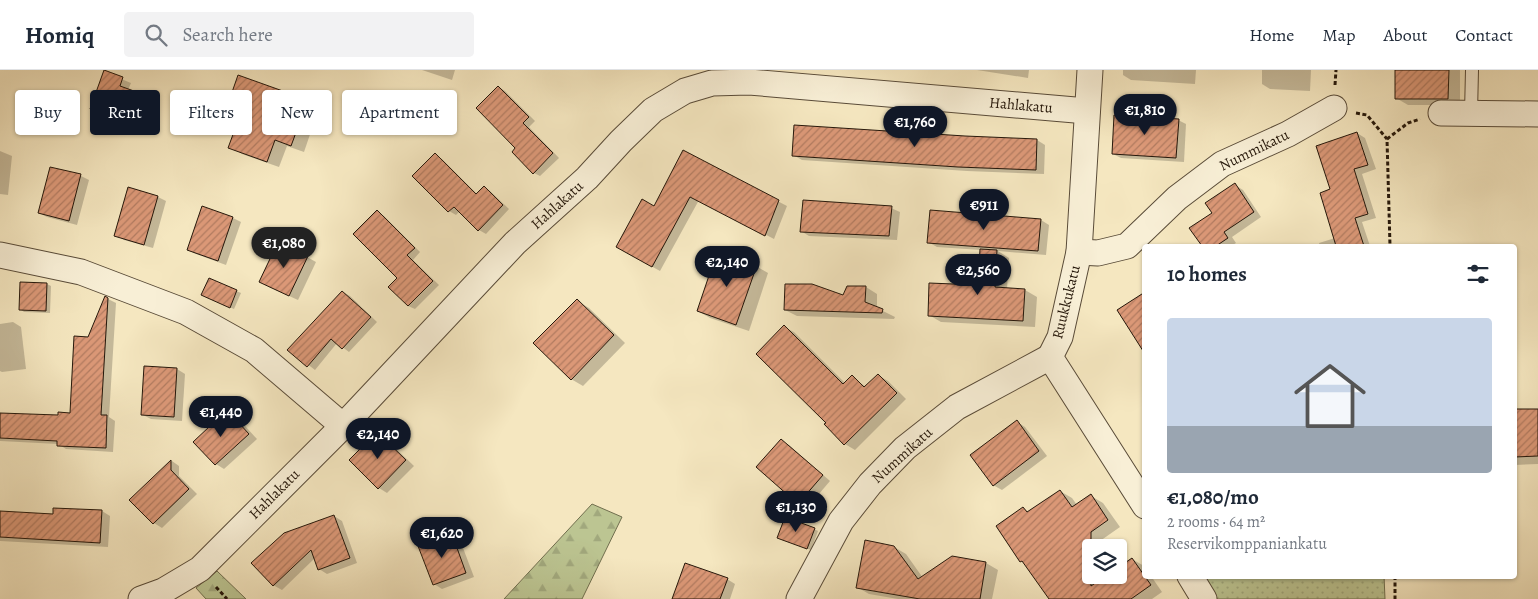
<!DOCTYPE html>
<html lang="en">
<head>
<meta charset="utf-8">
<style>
	body { margin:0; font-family:Alegreya,serif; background:#f2f2f3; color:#1f2937; height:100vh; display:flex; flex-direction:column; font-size:19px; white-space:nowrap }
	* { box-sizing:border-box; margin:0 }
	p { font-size:16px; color:#747a83 }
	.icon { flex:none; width:28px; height:28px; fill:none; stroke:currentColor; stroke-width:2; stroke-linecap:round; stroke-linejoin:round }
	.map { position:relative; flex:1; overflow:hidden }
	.drawer { position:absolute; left:1142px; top:174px; width:375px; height:335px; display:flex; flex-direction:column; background:#fff; border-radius:5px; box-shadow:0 1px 4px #0004 }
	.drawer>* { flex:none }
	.banner { position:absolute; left:15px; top:20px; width:475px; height:45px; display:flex; gap:10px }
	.fabs { position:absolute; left:1082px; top:469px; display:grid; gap:10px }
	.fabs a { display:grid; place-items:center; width:45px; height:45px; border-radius:5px; background:#fff; box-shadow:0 1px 4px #0004; font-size:25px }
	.price { position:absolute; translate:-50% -42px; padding:0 11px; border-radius:18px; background:#111827; color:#fff; font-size:16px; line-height:32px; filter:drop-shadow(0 1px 2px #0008) }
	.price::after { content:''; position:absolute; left:50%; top:30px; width:15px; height:11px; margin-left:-8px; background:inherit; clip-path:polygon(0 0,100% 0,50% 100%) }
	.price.on { background:#222; color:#fff }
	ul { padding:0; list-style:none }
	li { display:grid; align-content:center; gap:10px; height:265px; padding:0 25px }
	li+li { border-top:1px solid #e0e1e3 }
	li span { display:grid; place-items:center; height:155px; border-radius:5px; color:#555 }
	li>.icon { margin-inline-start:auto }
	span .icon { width:90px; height:90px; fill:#fffc; stroke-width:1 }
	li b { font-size:21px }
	h2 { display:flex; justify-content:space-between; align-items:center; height:60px; padding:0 25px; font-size:21px }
	.tag { padding:0 18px; border-radius:5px; background:#fff; box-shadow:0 1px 4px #0004; font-size:18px; line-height:45px }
	.tag.on { background:#111827; color:#fff }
	header { display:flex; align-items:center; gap:30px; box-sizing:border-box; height:70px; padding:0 25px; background:#fff; border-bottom:1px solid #e0e1e3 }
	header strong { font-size:24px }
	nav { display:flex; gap:28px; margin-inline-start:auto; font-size:18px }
	.search { width:350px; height:45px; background:#f2f2f3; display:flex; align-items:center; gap:12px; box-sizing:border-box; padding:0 18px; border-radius:5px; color:#747a83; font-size:19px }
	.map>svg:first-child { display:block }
</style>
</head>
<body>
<header>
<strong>Homiq</strong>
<div class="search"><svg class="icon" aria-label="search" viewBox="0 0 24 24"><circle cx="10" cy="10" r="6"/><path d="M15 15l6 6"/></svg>Search here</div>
<nav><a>Home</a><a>Map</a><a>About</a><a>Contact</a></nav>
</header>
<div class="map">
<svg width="1538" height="529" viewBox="0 0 1538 529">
	<defs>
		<pattern id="grass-dots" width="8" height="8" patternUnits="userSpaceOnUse" patternTransform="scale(1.25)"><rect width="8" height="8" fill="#bcc592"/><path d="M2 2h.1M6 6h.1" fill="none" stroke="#a1a87d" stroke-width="1.8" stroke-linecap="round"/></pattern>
		<pattern id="forest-firs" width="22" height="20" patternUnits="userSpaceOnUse" patternTransform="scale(1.25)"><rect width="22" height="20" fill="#bcc592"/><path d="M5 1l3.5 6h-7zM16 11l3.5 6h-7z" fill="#a1a87d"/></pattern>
		<pattern id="building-hatch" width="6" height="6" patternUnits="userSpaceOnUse" patternTransform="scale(1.25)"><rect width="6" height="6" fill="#db9877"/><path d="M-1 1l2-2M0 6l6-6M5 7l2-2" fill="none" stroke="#b17b60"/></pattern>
	</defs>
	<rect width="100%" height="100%" fill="#f5e7c0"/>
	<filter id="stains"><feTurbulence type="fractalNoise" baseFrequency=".004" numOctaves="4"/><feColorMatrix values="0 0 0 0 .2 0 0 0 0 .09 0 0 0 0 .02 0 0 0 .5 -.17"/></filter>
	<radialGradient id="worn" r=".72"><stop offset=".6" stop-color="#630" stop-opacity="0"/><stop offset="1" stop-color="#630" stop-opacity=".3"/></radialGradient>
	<path fill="url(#grass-dots)" stroke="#706e4e" d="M1204,506H1384L1385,529H1216Z"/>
	<g fill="url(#forest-firs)" stroke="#706e4e">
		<path d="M592,434L622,447L582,529H504Z"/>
		<path d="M217,501L246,529H206L196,518Z"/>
	</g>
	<g fill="#0003">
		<path d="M422,0H455L452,10Z"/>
		<path d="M977,0H1029L1028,8Z"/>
		<path d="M1123,0H1196L1195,14L1131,10L1123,5Z"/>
		<path d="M1262,0H1311L1310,21L1270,19L1262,14Z"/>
		<path d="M1396,0H1460V35H1408L1396,28Z"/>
		<path d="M104,2L131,13L128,20L142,26L129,63L103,52L106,46L91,39Z"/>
		<path d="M239,7L308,31L319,38L304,82L287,76L279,97L242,84L230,77L236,61L222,54Z"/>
		<path d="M499,17L505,21L535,51L529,57L559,88L540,106L534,103L517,78Z"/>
		<path d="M1178,50L1186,54L1184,92L1121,88L1113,84Z"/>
		<path d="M1357,63L1365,68L1376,99L1362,104L1376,148L1362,152L1370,176H1320L1319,173L1335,168L1331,120Z"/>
		<path d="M965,68L1037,70L1045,75L1044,104L967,101L802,90L793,85Z"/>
		<path d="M0,81L12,86L8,125L0,124Z"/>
		<path d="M684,82L787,136L774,169L699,130L660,201L617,177L654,137Z"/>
		<path d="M435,85L442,89L477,124L484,117L490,121L509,139L486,164L479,160L460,141L456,145L449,141L414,106Z"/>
		<path d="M81,106L89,110L77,155L47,147L39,143Z"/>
		<path d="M1235,115L1243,120L1261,147L1232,167L1236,173L1231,176H1203L1191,158L1214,143Z"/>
		<path d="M129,119L158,127L166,131L153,178L124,170L116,165Z"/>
		<path d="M203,137L233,148L241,152L226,195L196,184L188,180Z"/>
		<path d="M891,138L900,142L897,170L809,166L801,161Z"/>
		<path d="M377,142L384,146L420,182L413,190L439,215L415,239L408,236Z"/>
		<path d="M1041,150L1049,155L1046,185L998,181L1009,188L1007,219L1025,220L1037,227L1035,257L941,252L929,245L979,216L981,180L937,177L928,172Z"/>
		<path d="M307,187L316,192L298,230L269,217Z"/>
		<path d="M756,196L768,203L749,261L710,248L698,241Z"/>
		<path d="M209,209L241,223L234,239L206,227Z"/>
		<path d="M47,214L51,216L50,243L24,242L20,239Z"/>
		<path d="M866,217L877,224V238L895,247L894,249L797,246L785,240L844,226Z"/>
		<path d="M343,222L350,226L377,252L349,282L337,273L315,300L289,280Z"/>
		<path d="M108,229L116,233L109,347L115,351L113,382L66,379L58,374L0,371V344L59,347L71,344L88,268Z"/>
		<path d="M577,231L589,238L625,273L583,316L571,309Z"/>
		<path d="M13,252L21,257L26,299L2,302L0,301V254Z"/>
		<path d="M784,257L794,262L845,313L852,307L866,317L878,305L888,311L906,329L855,380L845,374L826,354L827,353Z"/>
		<path d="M146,297L177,299L185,304L182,351L151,349L143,345Z"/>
		<path d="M1515,340H1538V394L1515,395Z"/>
		<path d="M228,342L236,346L257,369L224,399L216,394L195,372Z"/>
		<path d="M1017,352L1025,357L1047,386L1002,420L993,415Z"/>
		<path d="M377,363L385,368L414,396L387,423L379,418L350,390Z"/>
		<path d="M781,371L789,375L830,411L807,438L799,433L758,397Z"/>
		<path d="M172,391L179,396V406L197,424L162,458L154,453L131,430Z"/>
		<path d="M1060,421L1072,428L1077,435L1091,426L1103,433L1120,457L1100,471L1104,478H1091V505H1119V497L1132,489L1144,496L1145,506H1151L1162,522L1152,529H1051L1025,494L1021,491L1023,438L1029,442Z"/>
		<path d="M102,441L110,446L108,477L0,471V443L54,445Z"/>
		<path d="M334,446L342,451L357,493L327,504L319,499L315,488L282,520L273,515Z"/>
		<path d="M814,459L818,461L811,480L782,470Z"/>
		<path d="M452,466L460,470L474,507L442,519L434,514Z"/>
		<path d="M894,477L906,484L923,508L986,493L998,500L992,529H898L869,524L857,517Z"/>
		<path d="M727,509L735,514L730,529H674Z"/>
	</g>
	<g fill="url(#building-hatch)" stroke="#25170a">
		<path d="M104,0L123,7L120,16L134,21L120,59L102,53L105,45L90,39Z"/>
		<path d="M1395,0H1449L1448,29H1395Z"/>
		<path d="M238,5L308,30L291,76L275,70L267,92L228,78L235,59L221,54Z"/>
		<path d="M498,16L529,47L523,53L553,83L533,104L512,82L515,78L476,38Z"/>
		<path d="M1114,45L1179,49L1176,88L1112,84Z"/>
		<path d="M794,55L965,66L1037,69L1036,100L958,97L792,86Z"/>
		<path d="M1357,62L1368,95L1354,99L1368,144L1355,148L1364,176H1336L1320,123L1330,119L1316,76Z"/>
		<path d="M683,80L779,130L765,166L690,127L652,197L616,177L642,129L654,136Z"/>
		<path d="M435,83L476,124L484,116L503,135L478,161L454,137L448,142L412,106Z"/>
		<path d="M50,97L81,104L69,151L38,143Z"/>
		<path d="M1235,113L1254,142L1224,162L1228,168L1216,176H1202L1189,158L1212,143L1205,133Z"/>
		<path d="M128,117L158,126L144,175L114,166Z"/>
		<path d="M803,130L892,136L889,166L800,162Z"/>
		<path d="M202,136L233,147L218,191L187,180Z"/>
		<path d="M377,140L415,178L407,185L433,211L408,236L388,217L397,208L353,164Z"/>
		<path d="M930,140L1041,149L1038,181L927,173Z"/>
		<path d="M278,172L308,186L289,226L259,212Z"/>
		<path d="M980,179L997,180L995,217L1025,219L1023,251L928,246L929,213L978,215Z"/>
		<path d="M717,182L757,195L736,255L697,241Z"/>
		<path d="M209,208L237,220L230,238L201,225Z"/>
		<path d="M20,212L47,213L46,241L19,240Z"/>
		<path d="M785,214H812L843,225L847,216H866L865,232L883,239L882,243L784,240Z"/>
		<path d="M342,221L371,247L342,279L331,269L307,297L287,280Z"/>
		<path d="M1145,222V284L1117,240Z"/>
		<path d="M105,226L108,228L101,345H107L106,378L57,376V371L0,368V343L58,345V342L70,343L74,266L88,267Z"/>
		<path d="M577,229L614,265L571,310L533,273Z"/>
		<path d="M784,255L843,314L852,305L864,317L878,304L897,323L844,375L824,354L826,353L756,284Z"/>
		<path d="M144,296L177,298L174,347L141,345Z"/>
		<path d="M1515,339H1538V386L1515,387Z"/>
		<path d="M227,340L249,364L215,395L193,372Z"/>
		<path d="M1017,350L1039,381L993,416L970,385Z"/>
		<path d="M377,362L406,390L378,419L349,390Z"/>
		<path d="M781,369L823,405L798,434L756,397Z"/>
		<path d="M171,390V400L189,419L153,454L129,430Z"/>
		<path d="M1060,420L1072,437L1091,424L1108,450L1091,462V516L1107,505H1119V497L1132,488L1151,515L1131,529H1049L1022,491L1020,492L996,456L1023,437L1027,442Z"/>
		<path d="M53,438L102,440L100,473L0,467V441L53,444Z"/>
		<path d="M334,445L350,488L318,500L311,480L273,516L251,493L284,463Z"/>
		<path d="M785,447L815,458L807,479L777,468Z"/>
		<path d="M452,464L466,503L433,515L418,476Z"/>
		<path d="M865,470L894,476L918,509L952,486L986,492L980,529H920L856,518Z"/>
		<path d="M685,493L728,508L720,529H672Z"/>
	</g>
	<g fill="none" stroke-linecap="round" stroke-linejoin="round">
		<g stroke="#594b38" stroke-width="14">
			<path id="lane" d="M1471,43L1472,0"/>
		</g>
		<g stroke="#594b38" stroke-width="27">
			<g id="street">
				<path d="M1090,0L1079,182L1060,267L1050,287L1145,436"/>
				<path d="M1441,43L1538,44"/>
				<path d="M1079,182L1098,183L1127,176L1177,128L1222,94L1288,64L1334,38"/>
				<path d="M0,185L81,202L186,242L254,280L343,356"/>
				<path d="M1190,506L1204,529"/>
				<path d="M141,529L163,521L200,499L343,356L515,173L587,108L621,71L653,40L685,21L712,13L749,12L1087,41"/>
				<path d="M799,529L841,451L870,414L905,378L957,337L1050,287"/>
			</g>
		</g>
		<g stroke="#25170a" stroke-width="3" stroke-dasharray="4 2.5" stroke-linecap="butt">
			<path d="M1335,15L1336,0"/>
			<path d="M1356,43L1367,45L1387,69L1390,176"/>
			<path d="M1387,69L1408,53L1420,49"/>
			<path d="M1395,506V529"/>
			<path d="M216,517L227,529"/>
		</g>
		<use href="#lane" stroke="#f8efd6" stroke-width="12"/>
		<use href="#street" stroke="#f8efd6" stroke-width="25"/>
	</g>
	<g text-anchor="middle" stroke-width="4" stroke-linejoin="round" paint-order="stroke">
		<g font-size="15" fill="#25170a" stroke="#f8efd6">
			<text transform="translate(1021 35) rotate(5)" y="5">Hahlakatu</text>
			<text transform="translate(1254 80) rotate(-26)" y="5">Nummikatu</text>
			<text transform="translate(557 135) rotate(-42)" y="5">Hahlakatu</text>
			<text transform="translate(1066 232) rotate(-76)" y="5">Ruukkukatu</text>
			<text transform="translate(902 385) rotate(-42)" y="5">Nummikatu</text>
			<text transform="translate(274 424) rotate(-45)" y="5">Hahlakatu</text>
		</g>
	</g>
	<rect width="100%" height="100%" filter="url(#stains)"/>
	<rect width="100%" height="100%" fill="url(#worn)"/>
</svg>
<div class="fabs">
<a><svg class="icon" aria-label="layers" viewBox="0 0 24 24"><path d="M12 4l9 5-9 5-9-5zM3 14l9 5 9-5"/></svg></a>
</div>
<b class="price" style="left:1145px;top:66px">€1,810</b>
<b class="price" style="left:915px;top:78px">€1,760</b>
<b class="price" style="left:984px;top:161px">€911</b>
<b class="price on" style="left:284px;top:199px">€1,080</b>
<b class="price" style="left:727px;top:218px">€2,140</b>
<b class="price" style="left:978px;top:226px">€2,560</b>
<b class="price" style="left:221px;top:368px">€1,440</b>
<b class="price" style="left:378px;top:390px">€2,140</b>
<b class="price" style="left:796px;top:463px">€1,130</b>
<b class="price" style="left:442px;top:489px">€1,620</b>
<div class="banner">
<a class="tag">Buy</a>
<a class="tag on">Rent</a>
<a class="tag">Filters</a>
<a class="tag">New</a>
<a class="tag">Apartment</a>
</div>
<section class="drawer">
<h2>10 homes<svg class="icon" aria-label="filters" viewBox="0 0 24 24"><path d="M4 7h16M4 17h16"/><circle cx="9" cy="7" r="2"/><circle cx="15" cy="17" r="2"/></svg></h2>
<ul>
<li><span style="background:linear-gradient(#c9d6e8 70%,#9aa5b1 0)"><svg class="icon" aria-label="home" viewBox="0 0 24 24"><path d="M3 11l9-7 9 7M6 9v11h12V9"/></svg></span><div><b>€1,080/mo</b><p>2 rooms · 64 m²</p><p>Reservikomppaniankatu</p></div></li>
</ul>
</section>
</div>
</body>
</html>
